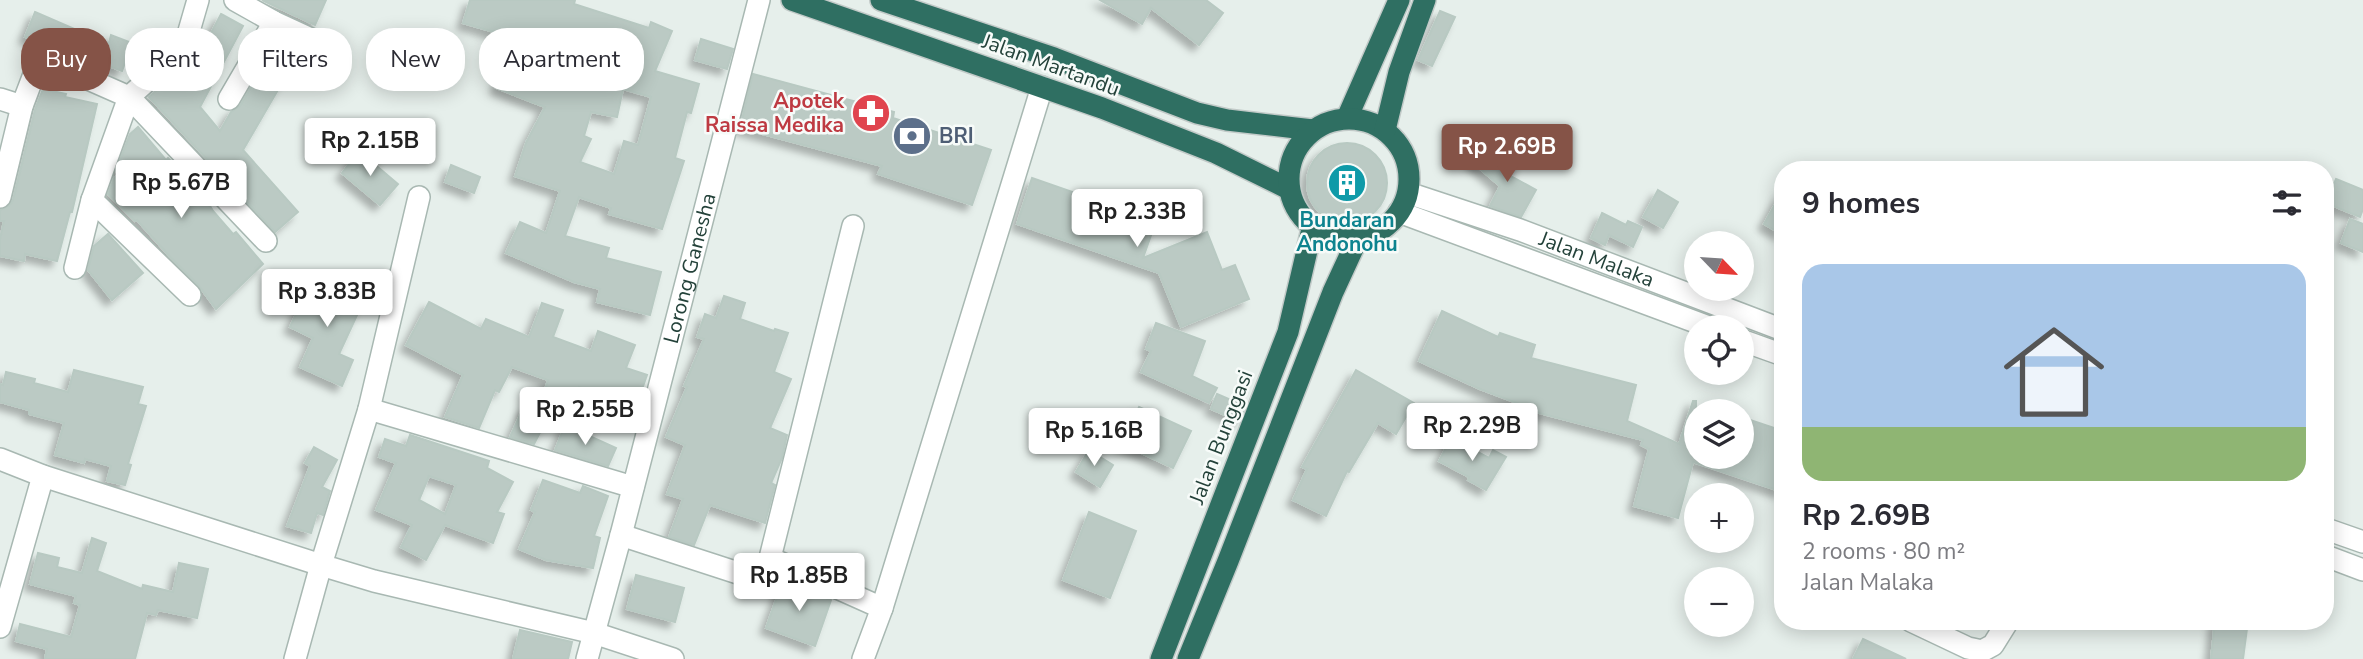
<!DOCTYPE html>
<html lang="en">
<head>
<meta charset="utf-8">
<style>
	body { margin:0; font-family:"Nunito Sans",sans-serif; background:#f2f2f3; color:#2b2b33; height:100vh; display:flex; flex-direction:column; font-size:26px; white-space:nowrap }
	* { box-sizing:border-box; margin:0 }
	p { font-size:23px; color:#7c7c81 }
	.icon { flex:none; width:38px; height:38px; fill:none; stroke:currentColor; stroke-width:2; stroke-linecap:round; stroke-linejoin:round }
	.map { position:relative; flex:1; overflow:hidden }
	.drawer { position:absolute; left:1774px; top:161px; width:560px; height:469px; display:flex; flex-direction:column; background:#fff; border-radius:28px; box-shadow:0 4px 18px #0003 }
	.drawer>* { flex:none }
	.top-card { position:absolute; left:21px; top:28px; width:665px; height:63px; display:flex; gap:14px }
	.needle { width:46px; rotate:115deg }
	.controls { position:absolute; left:1684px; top:231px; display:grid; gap:14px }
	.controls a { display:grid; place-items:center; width:70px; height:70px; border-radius:50%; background:#fff; box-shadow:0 4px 18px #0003; font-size:35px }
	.price { position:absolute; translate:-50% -60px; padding:0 16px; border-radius:7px; background:#fff; color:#222; font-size:23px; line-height:46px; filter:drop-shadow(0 2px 4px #0008) }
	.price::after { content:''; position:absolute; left:50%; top:42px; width:21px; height:16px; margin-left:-10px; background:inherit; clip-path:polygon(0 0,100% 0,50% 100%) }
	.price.current { background:#855347; color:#fff }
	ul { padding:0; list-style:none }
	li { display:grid; align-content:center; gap:14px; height:371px; padding:0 28px }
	li span { display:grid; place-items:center; height:217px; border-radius:21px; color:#555 }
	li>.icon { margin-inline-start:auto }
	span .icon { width:126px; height:126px; fill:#fffc; stroke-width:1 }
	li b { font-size:30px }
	h2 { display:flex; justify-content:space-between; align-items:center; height:84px; padding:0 28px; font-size:30px }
	.chip { padding:0 24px; border-radius:28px; background:#fff; box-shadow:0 4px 18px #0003; font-size:24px; line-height:63px }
	.chip.current { background:#855347; color:#fff }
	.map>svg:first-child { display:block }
</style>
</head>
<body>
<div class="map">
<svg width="2363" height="659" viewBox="0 0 2363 659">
	<defs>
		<filter id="shadow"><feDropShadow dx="-6" dy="6" stdDeviation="3.5" flood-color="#0004"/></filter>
	</defs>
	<rect width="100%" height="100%" fill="#e6efeb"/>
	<g fill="#bbcac4" stroke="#b8c9c2" stroke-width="2" fill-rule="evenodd" filter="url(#shadow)">
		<path d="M262,0H326L315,25Z"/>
		<path d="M470,0H575L574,4L649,28L651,22L672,31L655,71L699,84L691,113L687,112L675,158L684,161L662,229L609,214L611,208L579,197L565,236L609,248L606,258L661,272L650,315L597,302L600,289L574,282L506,253L520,222L546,233L560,191L515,176L526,143L545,107L496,88L515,38L463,23ZM587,35L613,43L599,88L573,80ZM623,89L651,97L638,145L624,141L614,174L580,162L591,139L584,136L591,112L617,117Z"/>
		<path d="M1100,0H1206L1223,13L1199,45L1151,8L1142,24Z"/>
		<path d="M1440,11L1455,17L1432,66L1418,60Z"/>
		<path d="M35,12L95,38L109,43L111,35L132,43L122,71L98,62L97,66L81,58L25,37Z"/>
		<path d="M221,14L243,26L200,107L220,131L231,112L240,106L277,43L302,58L290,78L286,76L243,150L298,212L275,232L149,97L175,74L184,84Z"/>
		<path d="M701,39L733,49L727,69L695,60Z"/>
		<path d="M753,74L894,112L893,118L991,150L972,205L878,174L882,166L740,128Z"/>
		<path d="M43,89L66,94L65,97L97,104L72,212H70L57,261L25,254L24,261L0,256V239L4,221H0V210L9,206L13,200L35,110Z"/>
		<path d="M138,127L166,160L168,158L208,199L207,201L213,211L233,234L236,232L263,264L216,309L199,286L170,257L137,220L135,221L108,194L114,178L119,174L116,171L130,134Z"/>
		<circle cx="1347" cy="183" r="40"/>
		<path d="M1506,149L1521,161L1509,175L1536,190L1521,217L1490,206L1500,186L1471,161L1475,155L1493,165Z"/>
		<path d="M359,151L398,184L380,205L342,173Z"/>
		<path d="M451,165L480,177L474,193L445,182Z"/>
		<path d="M1032,178L1156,221L1143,258L1207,232L1222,270L1235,265L1249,299L1181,327L1159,273L1017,224Z"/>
		<path d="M2336,179L2363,190V209L2360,217L2326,203Z"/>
		<path d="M1658,190L1678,202L1663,228L1643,217Z"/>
		<path d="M1783,190V235L1764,224Z"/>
		<path d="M1602,213L1626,225L1628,221L1642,227L1633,247L1609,235L1605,245L1591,238Z"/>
		<path d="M2350,219L2363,224V252L2341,243Z"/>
		<path d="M108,234L143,273L112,300L88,270L94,246Z"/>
		<path d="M313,277L364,300L339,354L353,360L342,386L300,367L313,338L290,327Z"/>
		<path d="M724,296L745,303L740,319L774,331L775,329L788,333L774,372L791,379L770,428L787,435L782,458L771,483L775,485L765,523L710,505L694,545L669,537L683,499L667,494L685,445L666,437L687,387L684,386L704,339L697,337L705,314L716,318Z"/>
		<path d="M429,302L481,329L486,319L529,337L542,303L563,310L553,337L591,351L598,331L635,345L626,368L647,375L634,412L613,405L615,400L579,387L572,407L557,400L534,444L510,437L524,406L538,412L548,380L512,367L499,392L495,390L479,428L445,417L463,375L406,345Z"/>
		<path d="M1442,311L1498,337L1500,333L1535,345L1531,358L1636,385L1627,421L1679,444L1693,401H1696V457H1741V417L1783,431V492L1693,462L1678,518L1634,506L1649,449L1641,445L1643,440L1524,409L1525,406L1480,389L1419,361Z"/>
		<path d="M1156,323L1205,341L1192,376L1217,388L1209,403L1141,372L1151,351L1146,349Z"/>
		<path d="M74,370L143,387L138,404L146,406L128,464L131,465L125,485L107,481L111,466L85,459L84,463L55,455L64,423L29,414V410L0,402V384L3,385L6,372L35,379L34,383L68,392Z"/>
		<path d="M1356,370L1414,403L1396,434L1378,423L1349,472L1347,471L1326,516L1293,500L1307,469L1302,467Z"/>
		<path d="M1217,394L1245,406L1239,421L1211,409Z"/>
		<path d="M1139,407L1191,431L1173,468L1122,444Z"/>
		<path d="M565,425L616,448L608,466L555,450Z"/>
		<path d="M410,435L489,461L487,468L513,482L497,512L504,514L493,543L445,525L426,560L401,547L412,525L376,510L396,463L379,457L385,439L406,446ZM429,476L456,485L445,514L419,500Z"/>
		<path d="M1451,438L1489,458L1493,450L1506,457L1486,490L1468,480L1469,477L1439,461Z"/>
		<path d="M314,447L337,460L322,487L330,491L323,515L317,513L311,533L287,526L310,466L305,463Z"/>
		<path d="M1089,450L1113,465L1100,487L1076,472Z"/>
		<path d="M543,480L580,493L583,486L608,496L594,536L600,538L593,568L546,560L519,549L535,512L531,510Z"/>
		<path d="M1089,512L1136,531L1110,598L1063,580Z"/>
		<path d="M92,538L106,543L97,571L142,589L143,585L173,592L179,563L208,569L197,618L158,610L156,615L147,613L135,659H45L47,649L16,641L20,624L71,637L80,605L74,603L76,596L30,584L38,553L59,558L57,567L82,573Z"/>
		<path d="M636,575L684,588L675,622L627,609Z"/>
		<path d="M783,580L831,600L815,646L766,628Z"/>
		<path d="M2215,621H2248L2243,659H2211Z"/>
		<path d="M520,630L572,642L568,659H513Z"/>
		<path d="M1863,639L1906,659H1853Z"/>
	</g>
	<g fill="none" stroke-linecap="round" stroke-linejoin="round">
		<g stroke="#a8b8b2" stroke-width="24">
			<g id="minor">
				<path d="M235,0L274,22L313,40"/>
				<path d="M0,99L22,106L33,77L43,65H53L70,71L129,97L266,241"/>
				<path d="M229,99L274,22"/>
				<path id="s1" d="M1408,193L1520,230L1783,330"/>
				<path d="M0,197L22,106"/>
				<path d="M419,197L369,409L321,565L374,581L594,633L673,659"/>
				<path d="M92,200L190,295"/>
				<path d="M1399,212L1709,327"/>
				<path d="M75,268L92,200L129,97L180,51L187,38L198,0"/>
				<path d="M1741,340L1783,355"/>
				<path d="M369,409L633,487"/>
				<path d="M0,459L43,476L321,565L295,659"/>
				<path d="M2326,529L2363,542"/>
				<path d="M621,535L741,574C760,575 762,575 770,558L853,226"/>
				<path d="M2326,556L2363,570"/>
				<path d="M770,558L882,608"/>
				<path d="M1911,621L1968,648L1982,651L1993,645L2008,621"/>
				<path d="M0,627L43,476"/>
				<path id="s2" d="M587,659L621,535L759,0"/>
				<path d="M863,659L882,608L1042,87"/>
			</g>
		</g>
		<g stroke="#c2cac8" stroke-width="24">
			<g id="highway">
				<path d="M792,0L1102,108L1216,153L1289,189"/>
				<path d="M881,0L1054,58L1197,113L1227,120L1313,130"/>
				<path d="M1347,118L1399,0"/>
				<circle cx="1349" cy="179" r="60"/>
				<path d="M1385,130L1399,72L1425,0"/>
				<path d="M1161,659L1288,332L1312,229"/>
				<path d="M1188,659L1228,561L1333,292L1357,240"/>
			</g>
		</g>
		<use href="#minor" stroke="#fff" stroke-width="21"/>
		<use href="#highway" stroke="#2f6f62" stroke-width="21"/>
	</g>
	<defs>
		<g id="pharmacy-disc" transform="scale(2.0125)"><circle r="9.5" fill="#e0444e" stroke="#f7fbf9"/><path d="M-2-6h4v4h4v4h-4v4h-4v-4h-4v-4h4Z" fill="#fff"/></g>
		<g id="bank-disc" transform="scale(2.0125)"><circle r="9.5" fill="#5c6f8a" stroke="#f7fbf9"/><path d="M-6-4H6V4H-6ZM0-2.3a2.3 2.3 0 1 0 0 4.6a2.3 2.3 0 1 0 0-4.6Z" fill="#fff"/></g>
		<g id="building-disc" transform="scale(2.0125)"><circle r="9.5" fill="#0f9aa8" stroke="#f7fbf9"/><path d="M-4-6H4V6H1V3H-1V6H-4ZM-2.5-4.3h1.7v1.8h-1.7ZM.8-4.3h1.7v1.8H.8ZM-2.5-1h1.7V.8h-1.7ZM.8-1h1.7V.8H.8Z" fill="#fff"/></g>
	</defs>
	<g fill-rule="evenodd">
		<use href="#pharmacy-disc" x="871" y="113"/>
		<use href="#bank-disc" x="912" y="136"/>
		<use href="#building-disc" x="1347" y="183"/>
	</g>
	<g text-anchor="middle" stroke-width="5" stroke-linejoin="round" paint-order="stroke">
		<g font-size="21" fill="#24423a" stroke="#f7fbf9">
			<text transform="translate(1051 65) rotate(20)" y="7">Jalan Martandu</text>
			<text dy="7" stroke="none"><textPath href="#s1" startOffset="200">Jalan Malaka</textPath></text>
			<text dy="7" stroke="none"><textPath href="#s2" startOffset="404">Lorong Ganesha</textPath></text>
			<text transform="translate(1221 437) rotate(-69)" y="7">Jalan Bunggasi</text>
		</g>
		<g font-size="21" font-weight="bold" fill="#be3a42" stroke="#f7fbf9" text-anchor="end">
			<text x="844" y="108">Apotek<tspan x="844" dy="24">Raissa Medika</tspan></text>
		</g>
		<g font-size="21" font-weight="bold" fill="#4e5e75" stroke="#f7fbf9" text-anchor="start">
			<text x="939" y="143">BRI</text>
		</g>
		<g font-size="21" font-weight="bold" fill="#0d838f" stroke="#f7fbf9">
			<text x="1347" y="227">Bundaran<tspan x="1347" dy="24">Andonohu</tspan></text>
		</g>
	</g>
</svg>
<div class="controls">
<a><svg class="needle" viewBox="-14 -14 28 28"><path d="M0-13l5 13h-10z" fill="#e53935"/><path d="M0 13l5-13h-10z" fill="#7c7c81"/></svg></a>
<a><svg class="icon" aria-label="locate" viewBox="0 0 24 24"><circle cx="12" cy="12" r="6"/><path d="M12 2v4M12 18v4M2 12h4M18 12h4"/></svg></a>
<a><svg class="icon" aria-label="layers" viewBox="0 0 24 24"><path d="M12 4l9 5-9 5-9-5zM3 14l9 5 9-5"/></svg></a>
<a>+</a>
<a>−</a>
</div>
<b class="price" style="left:370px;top:178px">Rp 2.15B</b>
<b class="price current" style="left:1507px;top:184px">Rp 2.69B</b>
<b class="price" style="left:181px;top:220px">Rp 5.67B</b>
<b class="price" style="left:1137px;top:249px">Rp 2.33B</b>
<b class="price" style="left:327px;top:329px">Rp 3.83B</b>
<b class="price" style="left:585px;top:447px">Rp 2.55B</b>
<b class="price" style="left:1472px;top:463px">Rp 2.29B</b>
<b class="price" style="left:1094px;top:468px">Rp 5.16B</b>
<b class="price" style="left:799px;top:613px">Rp 1.85B</b>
<div class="top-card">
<a class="chip current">Buy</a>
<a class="chip">Rent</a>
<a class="chip">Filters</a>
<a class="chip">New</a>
<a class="chip">Apartment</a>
</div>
<section class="drawer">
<h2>9 homes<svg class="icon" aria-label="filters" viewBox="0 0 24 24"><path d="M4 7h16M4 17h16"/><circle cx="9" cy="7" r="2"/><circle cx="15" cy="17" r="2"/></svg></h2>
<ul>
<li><span style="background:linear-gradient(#a9c7e8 75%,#8fb573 0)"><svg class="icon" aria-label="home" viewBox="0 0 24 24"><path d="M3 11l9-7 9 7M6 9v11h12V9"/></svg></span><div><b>Rp 2.69B</b><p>2 rooms · 80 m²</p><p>Jalan Malaka</p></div></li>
</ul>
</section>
</div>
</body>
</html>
